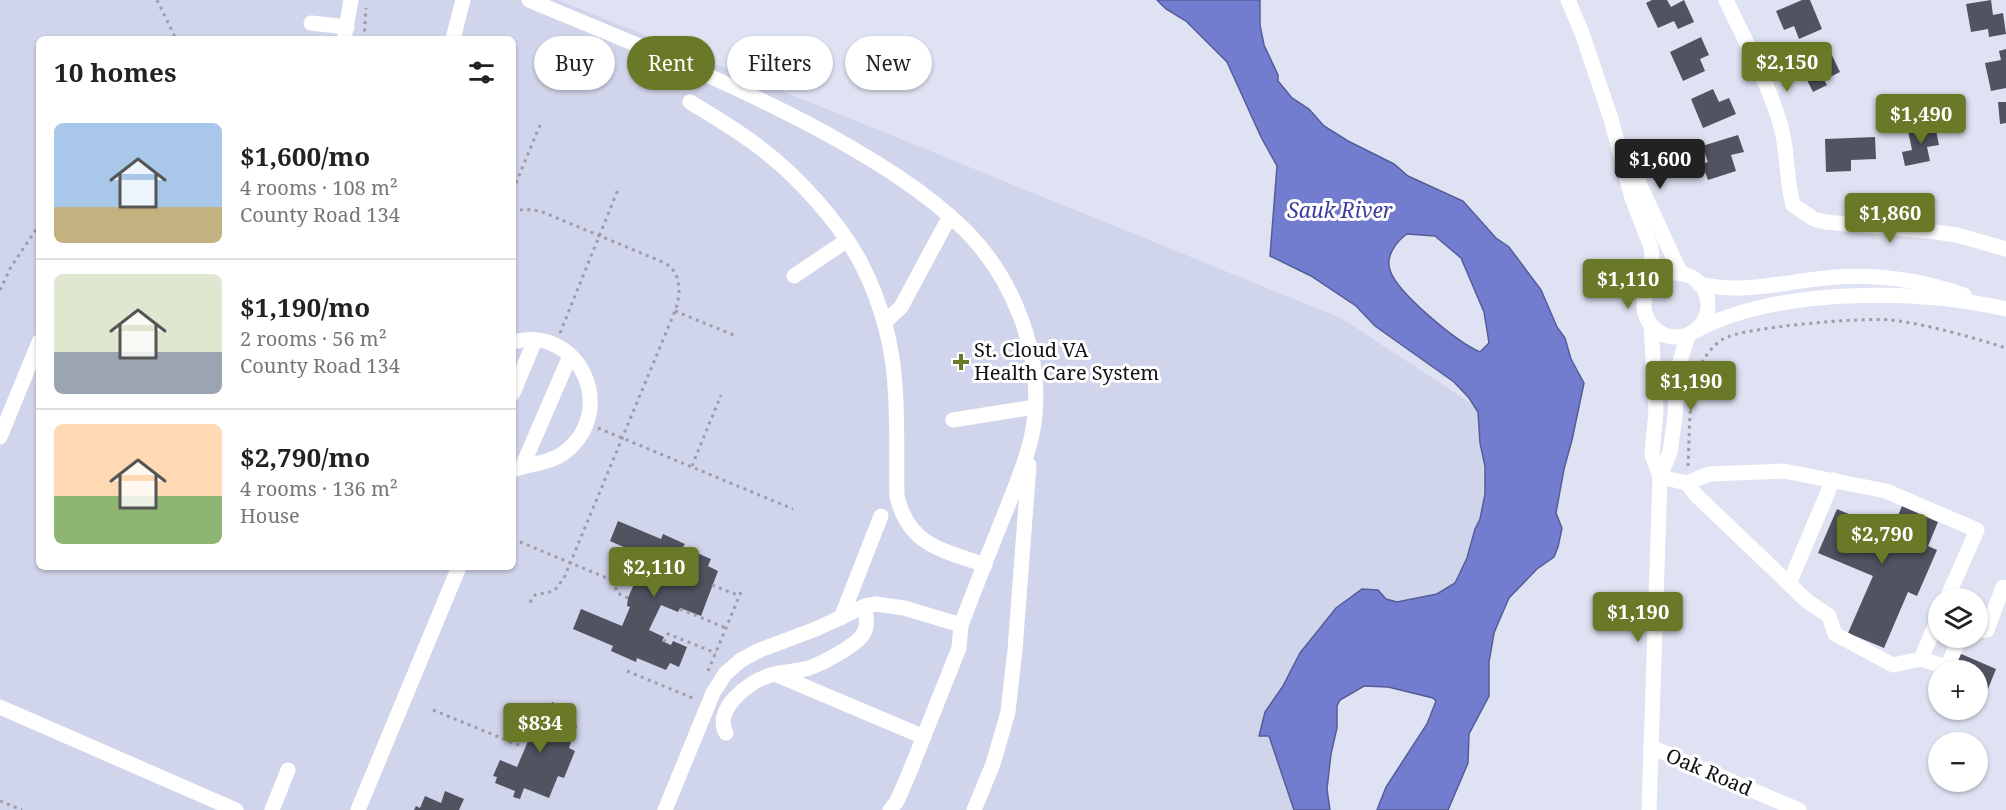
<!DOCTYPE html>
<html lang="en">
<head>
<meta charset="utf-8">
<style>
	body { margin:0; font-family:"Noto Serif",serif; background:#f6f6f6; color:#222; height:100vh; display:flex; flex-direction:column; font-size:22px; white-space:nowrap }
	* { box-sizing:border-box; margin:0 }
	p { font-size:20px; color:#767676 }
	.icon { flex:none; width:33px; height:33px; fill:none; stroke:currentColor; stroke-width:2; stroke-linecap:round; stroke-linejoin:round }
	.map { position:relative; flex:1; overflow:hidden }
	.details { position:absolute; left:36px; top:36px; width:480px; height:534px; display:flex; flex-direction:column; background:#fff; border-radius:9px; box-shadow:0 2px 4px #0004 }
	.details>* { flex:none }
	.hud { position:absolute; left:534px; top:36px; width:570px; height:54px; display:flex; gap:12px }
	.tools { position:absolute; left:1928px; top:588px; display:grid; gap:12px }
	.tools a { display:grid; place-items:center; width:60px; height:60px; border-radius:50%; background:#fff; box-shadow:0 2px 4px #0004; font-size:30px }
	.price { position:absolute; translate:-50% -51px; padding:0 14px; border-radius:6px; background:#697927; color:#fff; font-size:20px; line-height:39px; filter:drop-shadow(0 2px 3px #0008) }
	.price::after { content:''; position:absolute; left:50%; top:36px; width:18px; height:14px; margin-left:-9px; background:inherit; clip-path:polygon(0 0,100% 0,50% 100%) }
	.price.current { background:#222; color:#fff }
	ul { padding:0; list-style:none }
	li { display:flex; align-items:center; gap:18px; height:150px; padding:0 18px }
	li+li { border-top:2px solid #e0e0e0 }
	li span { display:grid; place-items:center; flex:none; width:168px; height:120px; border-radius:9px; color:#555 }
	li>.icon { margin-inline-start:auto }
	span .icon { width:72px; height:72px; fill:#fffc; stroke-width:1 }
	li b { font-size:26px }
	h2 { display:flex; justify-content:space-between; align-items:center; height:72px; padding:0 18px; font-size:26px }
	.chip { padding:0 21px; border-radius:27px; background:#fff; box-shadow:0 2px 4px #0004; font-size:21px; line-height:54px }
	.chip.current { background:#697927; color:#fff }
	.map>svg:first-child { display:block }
</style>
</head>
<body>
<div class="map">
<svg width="2006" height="810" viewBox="0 0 2006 810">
	<rect width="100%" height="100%" fill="#dfe2f2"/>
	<path fill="#d1d5eb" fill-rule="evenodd" d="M0,0H558L1341,318L1475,406L1478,412L1480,443L1485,466V494L1480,519L1475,529L1467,558L1455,583L1437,594L1397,602L1386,599L1350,596L1336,608L1300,653L1283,686L1265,712L1264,736H1269L1294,810H0ZM39,39H513V567H39Z"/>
	<path fill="#737dd0" stroke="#555d98" stroke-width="1.5" fill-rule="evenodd" d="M1157,0H1260V25L1264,45L1278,75V81L1292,98L1309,109L1324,126L1348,141L1394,164L1408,176L1463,201L1496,238L1509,247L1541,290L1557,327L1565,338L1571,359L1584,383L1572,440L1564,469L1556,513L1562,528L1558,547L1554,557L1537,569L1509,598L1499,621L1494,633L1489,662V696L1469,734L1468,763L1448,810H1377L1386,787L1427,724L1436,701L1433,698L1388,687L1364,686L1340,700L1337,706V728L1331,754L1327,789L1330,810H1294L1269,736H1259L1265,712L1283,686L1300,653L1336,608L1362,589L1378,590L1386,599L1397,602L1437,594L1455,583L1467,558L1475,529L1480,519L1485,494V466L1480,443L1478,412L1469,398L1454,382L1375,326L1356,306L1311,276L1270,256L1277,166L1261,137L1227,62L1186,21L1166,9ZM1407,234L1435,236L1461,258L1484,312L1489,343L1480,352C1457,342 1397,293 1390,270C1385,256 1397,241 1407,234Z"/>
	<g fill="#505360">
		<path d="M1652,0H1667L1671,7L1684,0L1694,22L1678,29L1674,21L1658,28L1646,3Z"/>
		<path d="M1802,0H1810L1822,29L1799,39L1794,26L1784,30L1776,11Z"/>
		<path d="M1991,0L1993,15L2003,13L2006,34L1989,37L1988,29L1971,32L1966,4Z"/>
		<path d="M1701,37L1709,55L1700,59L1705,71L1683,81L1670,52Z"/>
		<path d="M1826,43L1840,72L1824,80L1827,85L1813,92L1803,72L1811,68L1804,53Z"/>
		<path d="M2006,49V88L1991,91L1985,63L2001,60L1999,51Z"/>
		<path d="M1713,89L1719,102L1729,98L1736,114L1703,128L1691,99Z"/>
		<path d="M1998,102H2006V123L2000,124Z"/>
		<path d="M1935,125L1939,145L1927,147L1930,161L1905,166L1902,152L1912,150L1908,131Z"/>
		<path d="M1738,135L1744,152L1731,155L1736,171L1708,180L1702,164L1708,162L1702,146Z"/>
		<path d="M1875,137L1876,159L1851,160V171L1826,172L1825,139Z"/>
		<path d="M1902,506L1938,522L1928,546L1937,550L1917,596L1908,592L1884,648L1848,633L1873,576L1818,553L1837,509L1891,532Z"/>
		<path d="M618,521L661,539L663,534L685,544L683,547L711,559L708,566L718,571L701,616L680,608L678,612L661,605L649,630L664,637L662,641L671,645L673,641L687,647L679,667L670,663L666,670L637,658L636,662L611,651L613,646L573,629L581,609L622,626L630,607L627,606L628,598L636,579H638L640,575L643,576L651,559L610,541Z"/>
		<path d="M1959,653L1996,669L1984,699L1977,696V670H1951Z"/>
		<path d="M552,702L560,705L554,717L577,726L569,748L575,751L564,778L558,776L549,798L524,788L520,799L513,797L515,791L495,783L497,777L493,776L500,760L517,767L534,727L516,719L522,703L547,713Z"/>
		<path d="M445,791L464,799L459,810H414L416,806L420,808L425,796L441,803Z"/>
	</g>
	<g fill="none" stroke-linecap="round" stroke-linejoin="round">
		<g stroke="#9b9da9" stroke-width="3" stroke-dasharray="3 4.5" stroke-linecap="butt">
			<path d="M157,0L176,39"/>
			<path d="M364,39L366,8"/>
			<path d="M513,89H514"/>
			<path d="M513,190L540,125"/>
			<path d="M513,213L524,209L540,211L665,263C682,273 681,295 675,311L564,578L554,591L535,595L528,605"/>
			<path d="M0,290L11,267L39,225"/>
			<path d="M675,311L736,336"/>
			<path d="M560,333L619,187"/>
			<path d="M598,428L793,509"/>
			<path d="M692,466L721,395"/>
			<path d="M1688,466C1690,435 1687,385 1704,359C1709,351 1716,343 1723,339C1743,327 1865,317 1891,320C1930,325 1968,336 2006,348"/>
			<path d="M513,539L614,581"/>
			<path d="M712,585L740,596"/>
			<path d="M628,598L617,593L614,581L624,577L635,581"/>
			<path d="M680,609L726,628"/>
			<path d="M664,642L668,634L716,653"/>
			<path d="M627,671L695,699"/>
			<path d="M708,671L741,592"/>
			<path d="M433,710L521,746"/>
			<path d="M0,801L22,810"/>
		</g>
		<g stroke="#fff" stroke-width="15">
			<path d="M529,0C630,42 732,82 829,135C877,162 925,191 965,230C1012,277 1041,349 1035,415C1032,448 1018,479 1007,508C991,547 976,586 961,625L959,648L908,776L897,801L890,810"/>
			<path d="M1568,0L1582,33L1611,119L1632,198L1651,247L1652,257L1647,294"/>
			<path d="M1726,0C1745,41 1769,83 1781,127C1788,152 1786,179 1793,205L1814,219L1825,222L1928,231L1957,235L2006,249"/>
			<path d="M311,23L347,27"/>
			<path d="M344,39L351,0"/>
			<path d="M453,39L463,0"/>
			<path d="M690,102C713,116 737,130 759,147C797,175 842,225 863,267C881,303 893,346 895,386C898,423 896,459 897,496C908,545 942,550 985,565"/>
			<path d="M1632,168L1681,274"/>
			<circle cx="1676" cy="305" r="32"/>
			<path d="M794,276L846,241"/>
			<path d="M1699,284C1746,295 1790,280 1837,277C1881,274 1923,281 1964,295"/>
			<path d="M884,323L901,307L950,216"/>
			<path d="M1651,325L1656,411L1652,454L1660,477"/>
			<path d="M1695,331C1778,287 1916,289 2006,309"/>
			<path d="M513,342C579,324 619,410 565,452C551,463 530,464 513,470"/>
			<path d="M513,393L535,340"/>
			<path d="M953,420L1035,407"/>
			<path d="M0,437L39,342"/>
			<path d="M522,467L570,356"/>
			<path d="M1660,477L1687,483L1709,474L1784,471L1886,491L1977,530L1947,598"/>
			<path d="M1687,483L1696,495L1807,601L1829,616L1835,634L1893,665L1921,659L1938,619"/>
			<path d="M1789,584L1833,480"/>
			<path d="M841,618L881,516"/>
			<path d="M1977,631L1987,630L2003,587"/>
			<path d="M1921,659L1947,667L1960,638"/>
			<path d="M775,674L924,737"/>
			<path d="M0,707L236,810"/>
			<path d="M726,733C713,710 748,682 768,676C781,671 796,672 809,668C823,663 851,648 861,637C869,628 866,617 865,606"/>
			<path d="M1651,747L1799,810"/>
			<path d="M272,810L288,770"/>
			<path d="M358,810L459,567"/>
			<path d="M665,810L713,693L725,674L741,660L760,650L816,629L865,606L876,604L904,608L961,625"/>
			<path d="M974,810L993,764L1008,712L1015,650L1029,465"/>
			<path d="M1649,810L1660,477L1670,452L1675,416L1677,372L1688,335"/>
		</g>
	</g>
	<path fill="#697927" stroke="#fff" stroke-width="2" d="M958 353h6v6h6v6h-6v6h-6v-6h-6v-6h6z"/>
	<g text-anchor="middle" stroke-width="6" stroke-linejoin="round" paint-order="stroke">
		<g font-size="20" fill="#101116" stroke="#fff" text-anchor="start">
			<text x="974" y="357">St. Cloud VA<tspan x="974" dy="23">Health Care System</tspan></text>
		</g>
		<g font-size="20" fill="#101116" stroke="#fff">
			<text transform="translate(1709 772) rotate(23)" y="7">Oak Road</text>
		</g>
		<g font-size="21" font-style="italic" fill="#3c3d9f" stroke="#fff">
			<text x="1340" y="218">Sauk River</text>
		</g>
	</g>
</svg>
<div class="tools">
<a><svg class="icon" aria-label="layers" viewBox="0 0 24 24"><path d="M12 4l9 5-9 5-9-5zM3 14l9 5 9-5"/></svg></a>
<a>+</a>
<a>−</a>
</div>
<b class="price" style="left:1787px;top:93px">$2,150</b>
<b class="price" style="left:1921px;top:145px">$1,490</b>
<b class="price current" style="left:1660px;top:190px">$1,600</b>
<b class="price" style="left:1890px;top:244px">$1,860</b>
<b class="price" style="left:1628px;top:310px">$1,110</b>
<b class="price" style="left:1691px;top:412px">$1,190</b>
<b class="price" style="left:1882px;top:565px">$2,790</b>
<b class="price" style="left:654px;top:598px">$2,110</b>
<b class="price" style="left:1638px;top:643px">$1,190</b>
<b class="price" style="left:540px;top:754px">$834</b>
<div class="hud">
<a class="chip">Buy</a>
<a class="chip current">Rent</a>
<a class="chip">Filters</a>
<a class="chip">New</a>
</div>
<section class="details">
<h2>10 homes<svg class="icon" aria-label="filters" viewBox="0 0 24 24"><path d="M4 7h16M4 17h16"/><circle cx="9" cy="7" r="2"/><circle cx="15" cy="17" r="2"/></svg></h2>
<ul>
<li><span style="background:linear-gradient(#a9c7e8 70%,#c2b280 0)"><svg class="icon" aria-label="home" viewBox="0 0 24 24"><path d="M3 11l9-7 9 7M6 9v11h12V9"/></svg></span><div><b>$1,600/mo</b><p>4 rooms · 108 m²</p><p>County Road 134</p></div></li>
<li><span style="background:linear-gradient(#dfe7d0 65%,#9aa5b1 0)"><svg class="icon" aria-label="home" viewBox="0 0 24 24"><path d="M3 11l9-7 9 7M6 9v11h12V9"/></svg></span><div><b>$1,190/mo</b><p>2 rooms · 56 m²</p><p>County Road 134</p></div></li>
<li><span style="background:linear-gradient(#ffd9b3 60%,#8fb573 0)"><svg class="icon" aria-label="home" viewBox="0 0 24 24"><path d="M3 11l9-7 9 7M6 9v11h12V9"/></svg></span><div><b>$2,790/mo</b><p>4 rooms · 136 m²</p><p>House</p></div></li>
</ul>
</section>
</div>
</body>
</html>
